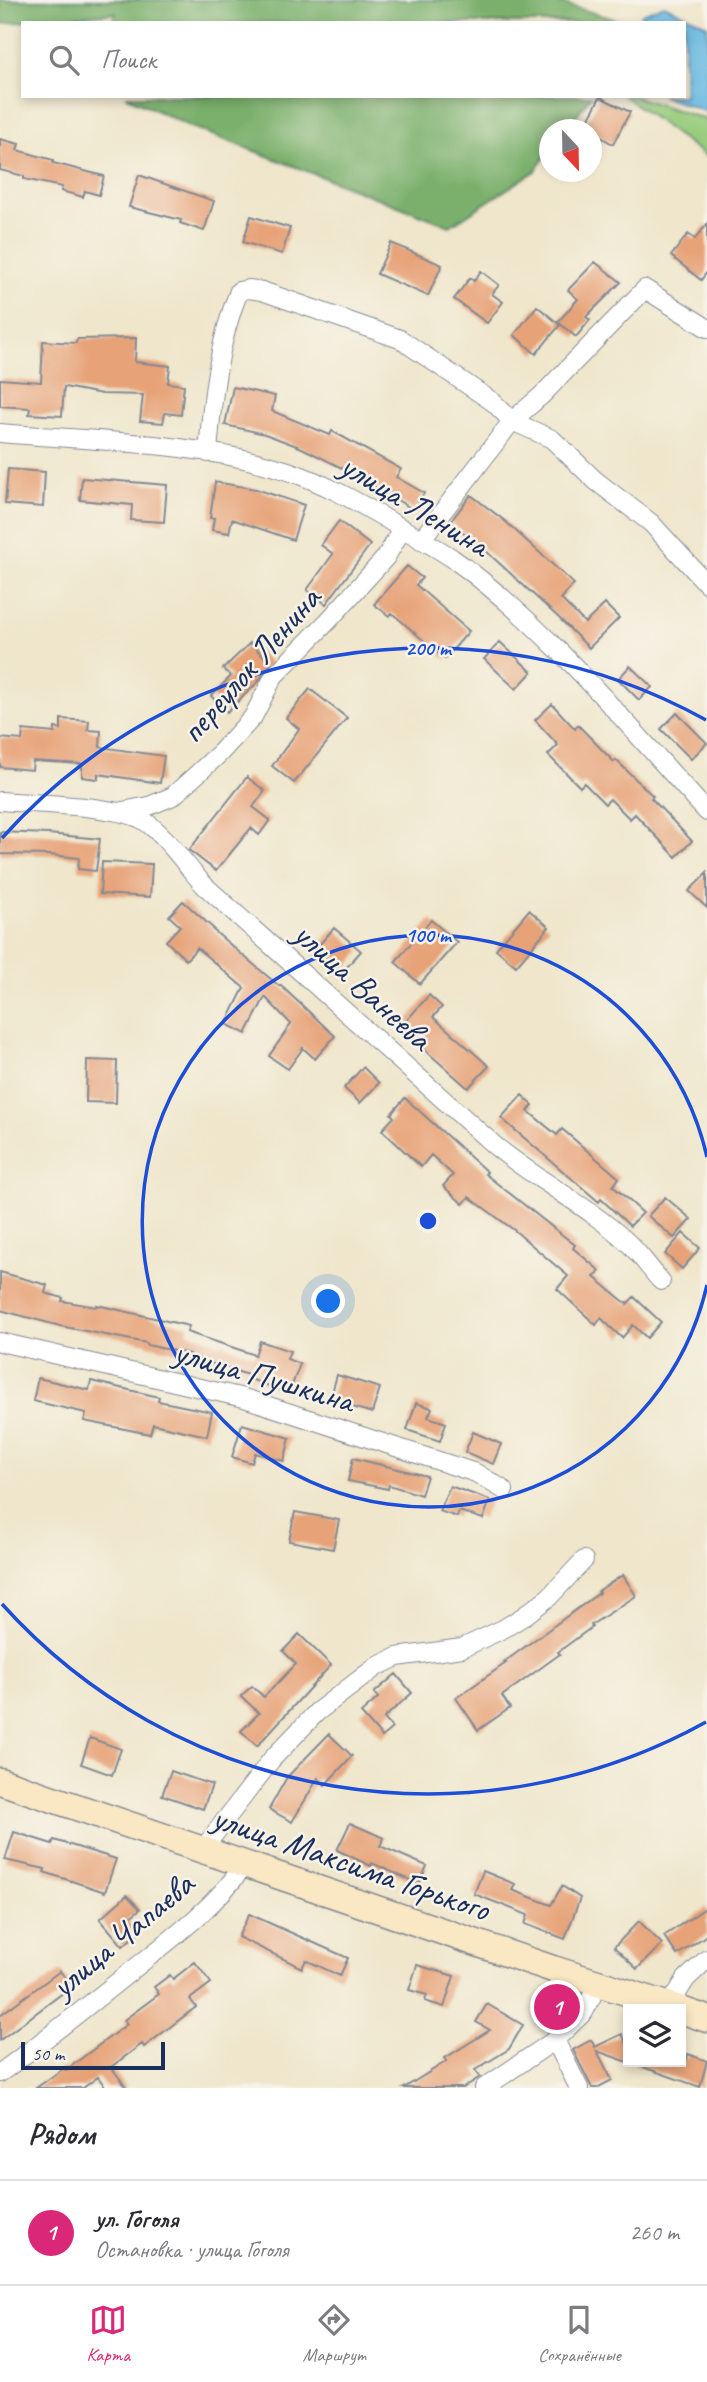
<!DOCTYPE html>
<html lang="ru">
<meta charset="utf-8">
<style>
:root{--surface:#fff;--page:#f2f2f3;--text:#2b2b33;--muted:#7c7c81;--line:#e1e1e2;--accent:#db2777}
body{margin:0;font-family:Caveat,sans-serif;background:var(--page);color:var(--text)}
.controls{position:absolute;right:21px;bottom:21px;display:grid;overflow:hidden;border-radius:0px;box-shadow:0 4px 10px #0003}
.controls button{width:63px;height:63px;display:grid;place-items:center;padding:0;border:0;border-bottom:2px solid var(--line);background:var(--surface);color:var(--text);font:35px sans-serif}
.compass{position:absolute;left:539px;top:119px;width:63px;height:63px;border-radius:50%;background:var(--surface);box-shadow:0 4px 10px #0003;rotate:158deg}
.scale{position:absolute;left:21px;bottom:18px;width:144px;box-sizing:border-box;padding-left:7px;border:4px solid #1b2f5e;border-top:0;font-size:19px;line-height:24px;white-space:nowrap;color:#1b2f5e;-webkit-text-stroke:5px #f7f3e8;paint-order:stroke}
.you{position:absolute;left:329px;top:1302px;width:24px;height:24px;margin:-18px;border:5px solid #fff;border-radius:50%;background:#1a73e8;box-shadow:0 0 0 10px #1a73e833}
.badge{display:grid;place-items:center;width:46px;height:46px;border-radius:50%;background:var(--accent);color:#fff;font-size:23px;font-weight:700}
.pin{position:absolute;translate:-50% -50%;border:4px solid #fff;box-shadow:0 2px 7px #0006}
.list{margin:0;padding:0;list-style:none}
h2{display:flex;justify-content:space-between;align-items:center;height:91px;margin:0;padding:0 28px;font-size:30px}
h2 small{font-size:23px;font-weight:400;color:var(--muted)}
.list li{display:grid;grid-template-columns:46px 1fr auto;gap:21px;align-items:center;box-sizing:border-box;height:105px;padding:0 28px;border-top:2px solid var(--line)}
.list b{display:block;font-size:26px;white-space:nowrap}
.list p{margin:0;font-size:23px;white-space:nowrap;color:var(--muted)}
.list em{font-size:23px;font-style:normal;color:var(--muted)}
.icon{flex:none;width:38px;height:38px;fill:none;stroke:currentColor;stroke-width:2;stroke-linecap:round;stroke-linejoin:round}
.map{position:relative;flex:none;width:707px;height:2088px;overflow:hidden}
.search{position:absolute;background:var(--surface);box-shadow:0 4px 10px #0003;left:21px;right:21px;top:21px;height:77px;display:flex;align-items:center;gap:18px;box-sizing:border-box;padding:0 24px;border-radius:0px;color:var(--muted);font-size:26px}
.sheet{height:196px;background:var(--surface)}
nav{display:flex;justify-content:space-around;align-items:center;box-sizing:border-box;height:98px;border-top:2px solid var(--line);background:var(--surface);font-size:19px;color:var(--muted)}
nav a{display:grid;justify-items:center;gap:4px}
nav .on{color:var(--accent)}
.map>svg:first-child{display:block}
.green{fill:#98cc7c;stroke:#5a7e6d;stroke-width:2}
.forest{fill:#7ab06c;stroke:#4a7065;stroke-width:2}
.water{fill:#65b7e0;stroke:#40739f;stroke-width:2}
.building{fill:#e7a277}
.lines{fill:none;stroke-linecap:round;stroke-linejoin:round}
.street-casing{stroke:#858a94;stroke-width:20}
.secondary-casing{stroke:#858a94;stroke-width:29}
.street{stroke:#fff;stroke-width:18}
.secondary{stroke:#fae7c3;stroke-width:26}
.ring{fill:none;stroke:#1d4ed8;stroke-width:3.5}
.labels{text-anchor:middle;dominant-baseline:central;stroke-width:5;stroke-linejoin:round;paint-order:stroke}
.street-label{font-size:35px;fill:#1b2f5e;stroke:#f7f3e8}
.centre{fill:#1d4ed8;stroke:#f7f3e8;stroke-width:3.5}
.ring-label{font-size:21px;text-anchor:middle;font-weight:bold;fill:#1d4ed8;stroke:#f7f3e8;stroke-width:5;stroke-linejoin:round;paint-order:stroke}
</style>
<div class="map">
<svg width="707" height="2088" viewBox="0 0 707 2088">
<rect width="100%" height="100%" fill="#f7f3e8"/>
<filter id="ink" filterUnits="userSpaceOnUse"><feTurbulence type="fractalNoise" baseFrequency=".0143" numOctaves="2"/><feDisplacementMap in="SourceGraphic" scale="14" xChannelSelector="R" yChannelSelector="G"/><feConvolveMatrix kernelMatrix="1 2 1 2 8 2 1 2 1" color-interpolation-filters="sRGB"/></filter>
<filter id="wash" filterUnits="userSpaceOnUse"><feTurbulence type="fractalNoise" baseFrequency=".00686" numOctaves="4" result="noise"/><feDisplacementMap in="SourceGraphic" scale="28" xChannelSelector="R" yChannelSelector="G"/><feGaussianBlur stdDeviation="1.57" result="paint"/><feColorMatrix in="noise" values="0 0 0 0 0 0 0 0 0 0 0 0 0 0 0 0 0 1.4 0 .05"/><feComposite in="paint" operator="in"/></filter>
<g filter="url(#wash)">
<rect width="100%" height="100%" fill="#efe6cb"/>
<path class="green" d="M624 96H633L707 120V157Z"/>
<path class="forest" d="M0 0H551L621 21 620 23H111L116 13 0 24Z
M126 96H591L566 129 550 130 549 151 535 171 450 226 189 126Z"/>
<path class="water" d="M664 5 707 25V112L662 96H684V23H638L642 14Z"/>
<g id="blocks">
<path class="building" d="M600 97 630 112 613 144 592 132V130L584 128Z
M0 139 19 144 17 150 53 160V163L104 176 99 195 85 191 83 197 61 191 62 187 24 179V176L0 170Z
M139 175 214 201 204 231 180 223 181 220 129 207Z
M251 216 290 228 282 254 243 242Z
M707 224V272L701 280 671 256 688 234 695 239Z
M391 243 442 265 428 296 377 274Z
M595 262 621 282 586 317 590 320 576 337 558 322 578 299 568 290Z
M481 271 499 285 492 294 503 302 487 323 454 299 470 278 474 281Z
M537 306 560 325 536 354 514 335Z
M136 338 135 362 170 366 168 383 184 385 181 415 165 413 163 423 140 421 143 395 102 394 64 387 62 416 29 414 30 408 0 406V379L41 382 43 341 76 343 77 339Z
M233 387 275 396 272 411 330 435 332 431 401 469 396 477 424 493 414 510 365 481 366 480 302 448 265 434 225 425Z
M8 469 45 472 43 507 5 504Z
M82 478 167 485 164 522 131 520 132 505 80 500Z
M215 482 256 489 304 505 293 540 232 519 229 533 212 530 214 518H210Z
M471 495 505 521 574 584 561 599 585 623 605 604 619 618 589 648 558 617 476 542 450 522Z
M339 521 370 545 326 604 307 590 333 554 321 545Z
M407 566 422 578 416 585 469 631 445 659 392 613 389 616 374 604Z
M500 642 532 672 516 689 484 659Z
M250 643 271 663 258 682 227 712 211 696 231 676 223 669Z
M630 666 652 687 639 700 618 679Z
M310 689 347 718 294 783 272 766 299 729 286 718Z
M552 704 575 729 578 725 614 762 616 760 653 796 651 798 692 841 676 857 635 814 630 819 610 799 605 804 584 783 580 787 548 755 558 745 535 720Z
M677 713 707 743 691 759 661 729Z
M61 719 89 721 88 730 101 731 100 747 164 756 160 783 98 774V779L82 777V764L33 761 32 770 0 767V738L22 740 23 730 55 733V728L61 729Z
M247 777 265 791 253 807 270 820 259 835 251 828 216 871 189 850Z
M0 832 48 834 100 839 96 871 78 869 79 858 50 855 0 854Z
M102 862 152 864 150 897 100 894Z
M707 873V908L689 891Z
M183 901 214 929 213 930 279 986 280 985 335 1036 315 1059 303 1048 288 1069 269 1056 291 1024 265 997 246 1034 226 1024 244 988 197 948 186 960 166 941 180 926 169 916Z
M529 910 549 927 516 966 496 949Z
M431 920 457 942 420 984 395 962Z
M334 928 361 951 340 975 313 952Z
M429 995 442 1007 433 1017 489 1066 468 1088 400 1028Z
M87 1060 117 1061 116 1103 86 1102Z
M363 1067 379 1083 360 1103 344 1088Z
M522 1095 533 1105 528 1111 557 1135 562 1129 619 1178 613 1186 643 1213 630 1226 601 1199 599 1202 501 1118Z
M405 1098 487 1172 485 1174 575 1245 573 1248 600 1271 594 1277 627 1304 634 1297 661 1322 647 1338 633 1325 622 1338 601 1318 596 1325 557 1289 568 1276 514 1230 469 1197 463 1204 443 1186 453 1175 431 1155 421 1167 382 1130 394 1117 391 1114Z
M665 1197 691 1219 674 1238 648 1216Z
M683 1233 700 1248 682 1269 665 1254Z
M0 1272 47 1285 45 1293 63 1298 62 1301 96 1307 97 1305 189 1326 187 1332 255 1355 260 1341 290 1351 287 1359 300 1364 289 1393 247 1378 248 1375 188 1356 189 1354 147 1345V1343L60 1326 0 1310Z
M337 1375 380 1388 372 1413 330 1400Z
M38 1378 89 1390 91 1381 159 1397 158 1401 212 1412 207 1436 153 1424 150 1434 84 1421 86 1413 33 1401Z
M416 1403 432 1408 428 1417 446 1423 440 1441 407 1430Z
M242 1424 290 1438 284 1461 255 1453 252 1463 232 1457Z
M473 1432 501 1444 493 1464 465 1452Z
M353 1458 427 1476 421 1495 389 1485 388 1489 348 1481Z
M450 1486 490 1500 483 1519 459 1511 457 1517 439 1511Z
M295 1512 339 1520 333 1549 289 1541Z
M623 1575 636 1596 591 1625 592 1627 558 1652 560 1654 502 1696 510 1708 478 1730 456 1698 506 1663 504 1662 599 1593 598 1591Z
M299 1634 331 1665 257 1746 241 1731 259 1713 241 1696 252 1686 264 1697 296 1664 283 1651Z
M396 1674 412 1693 384 1718 392 1728 382 1737 361 1713 378 1698 374 1693Z
M329 1734 352 1756 325 1785 318 1778 292 1822 269 1809 287 1777Z
M90 1738 121 1749 112 1775 81 1764Z
M171 1771 212 1785 203 1809 162 1795Z
M350 1823 384 1838 380 1846 427 1866 419 1884 372 1863 371 1866 337 1850Z
M14 1832 52 1844 54 1840 116 1859 105 1892 44 1872 45 1869 5 1860Z
M483 1871 515 1884 512 1890 551 1905 562 1886 580 1898 565 1939 525 1924 528 1915 474 1894Z
M127 1895 140 1909 127 1920 138 1933 123 1946 100 1919Z
M707 1907V1935L677 1955 664 1936Z
M249 1914 348 1958 340 1976 306 1960 302 1968 238 1937Z
M639 1921 662 1944 637 1969 614 1947Z
M195 1962 211 1983 190 1999 196 2007 144 2047 142 2044 111 2067 127 2088H106L98 2077 83 2088H36L64 2068 66 2070 127 2024 124 2020 159 1994 154 1987 170 1975 173 1979Z
M417 1965 454 1976 444 2007 425 2001 427 1995 409 1990Z
M60 1971 72 1986 0 2040V2015Z
M487 2004 523 2025 509 2049 475 2070 480 2077 463 2088H404L447 2061 445 2058 490 2030 476 2022Z
M622 2034 628 2046V2062L597 2051 612 2080 597 2088H592L573 2050 591 2040 595 2047Z
M688 2054 707 2061 700 2087 634 2064 635 2062H681V2057L687 2059Z"/>
</g>
</g>
<g filter="url(#ink)">
<use href="#blocks" fill-opacity="0" stroke="#858a94" stroke-width="2"/>
<g class="lines">
<g class="street-casing">
<path id="street" d="M0 433C93 441 200 442 288 471 324 483 356 501 388 520 409 533 431 544 452 558 545 624 629 727 707 812
M208 453C212 399 218 343 239 291L249 289 262 291 400 339 493 402 512 421 552 439 596 481 651 523 707 584
M421 540 512 421 542 395 645 289 707 328
M0 801C32 804 123 805 146 822 168 838 185 865 205 886L494 1145C535 1179 585 1204 625 1240 639 1252 649 1268 661 1281
M122 811 149 806 173 796 220 753 253 717 274 676 329 620 386 557 402 529
M0 1342 244 1398 476 1473 504 1490
M203 1849 272 1759 317 1712 376 1667 397 1657 462 1648 503 1629 524 1616 549 1597 584 1560
M669 2006 686 1979 707 1959
M555 2040 579 2088
M0 2073C48 2038 94 2001 140 1964 178 1934 218 1903 245 1864
M484 2088 555 2040 584 2012 598 1984"/>
</g>
<g class="secondary-casing">
<path id="secondary" d="M0 1781 553 1969 680 2009
M681 2010 707 2019"/>
</g>
<use href="#street" class="street"/>
<use href="#secondary" class="secondary"/>
</g>
</g>
<g class="ring">
<path d="M707 1285A286 286 0 1 1 707 1157"/>
<path d="M706 1722A573 573 0 0 1 2 1604M2 838A573 573 0 0 1 706 720"/>
</g>
<g class="labels">
<g class="street-label">
<text transform="translate(415 505) rotate(31)">улица Ленина</text>
<text transform="translate(250 665) rotate(-49)">переулок Ленина</text>
<text transform="translate(363 986) rotate(42)">улица Ванеева</text>
<text transform="translate(264 1376) rotate(16)">улица Пушкина</text>
<text transform="translate(351 1863) rotate(19)">улица Максима Горького</text>
<text transform="translate(122 1935) rotate(-40)">улица Чапаева</text>
</g>
</g>
<circle cx="428" cy="1221" r="10" class="centre"/>
<g class="ring-label">
<text x="428" y="655">200 m</text>
<text x="428" y="942">100 m</text>
</g>
</svg>
<div class="controls">
<button><svg class="icon" aria-label="layers" viewBox="0 0 24 24"><path d="M12 4l9 5-9 5-9-5zM3 14l9 5 9-5"/></svg></button>
</div>
<svg class="compass" viewBox="-18 -18 36 36"><path d="M0-13l5 13h-10z" fill="#e53935"/><path d="M0 13l5-13h-10z" fill="#7c7c81"/></svg>
<div class="scale">50 m</div>
<div class="you"></div>
<div class="pin badge" style="left:557px;top:2007px">1</div>
<div class="search"><svg class="icon" aria-label="search" viewBox="0 0 24 24"><circle cx="10" cy="10" r="6"/><path d="M15 15l6 6"/></svg>Поиск</div>
</div>
<section class="sheet">
<h2>Рядом<small></small></h2>
<ul class="list">
<li><span class="badge">1</span><div><b>ул. Гоголя</b><p>Остановка · улица Гоголя</p></div><em>260 m</em></li>
</ul>
</section>
<nav>
<a class="on"><svg class="icon" aria-label="map" viewBox="0 0 24 24"><path d="M3 6l6-2 6 2 6-2v14l-6 2-6-2-6 2zM9 4v14M15 6v14"/></svg>Карта</a>
<a><svg class="icon" aria-label="directions" viewBox="0 0 24 24"><path d="M12 3l9 9-9 9-9-9zM9 14v-3h6M13 9l2 2-2 2"/></svg>Маршрут</a>
<a><svg class="icon" aria-label="saved" viewBox="0 0 24 24"><path d="M7 4h10v16l-5-4-5 4z"/></svg>Сохранённые</a>
</nav>
